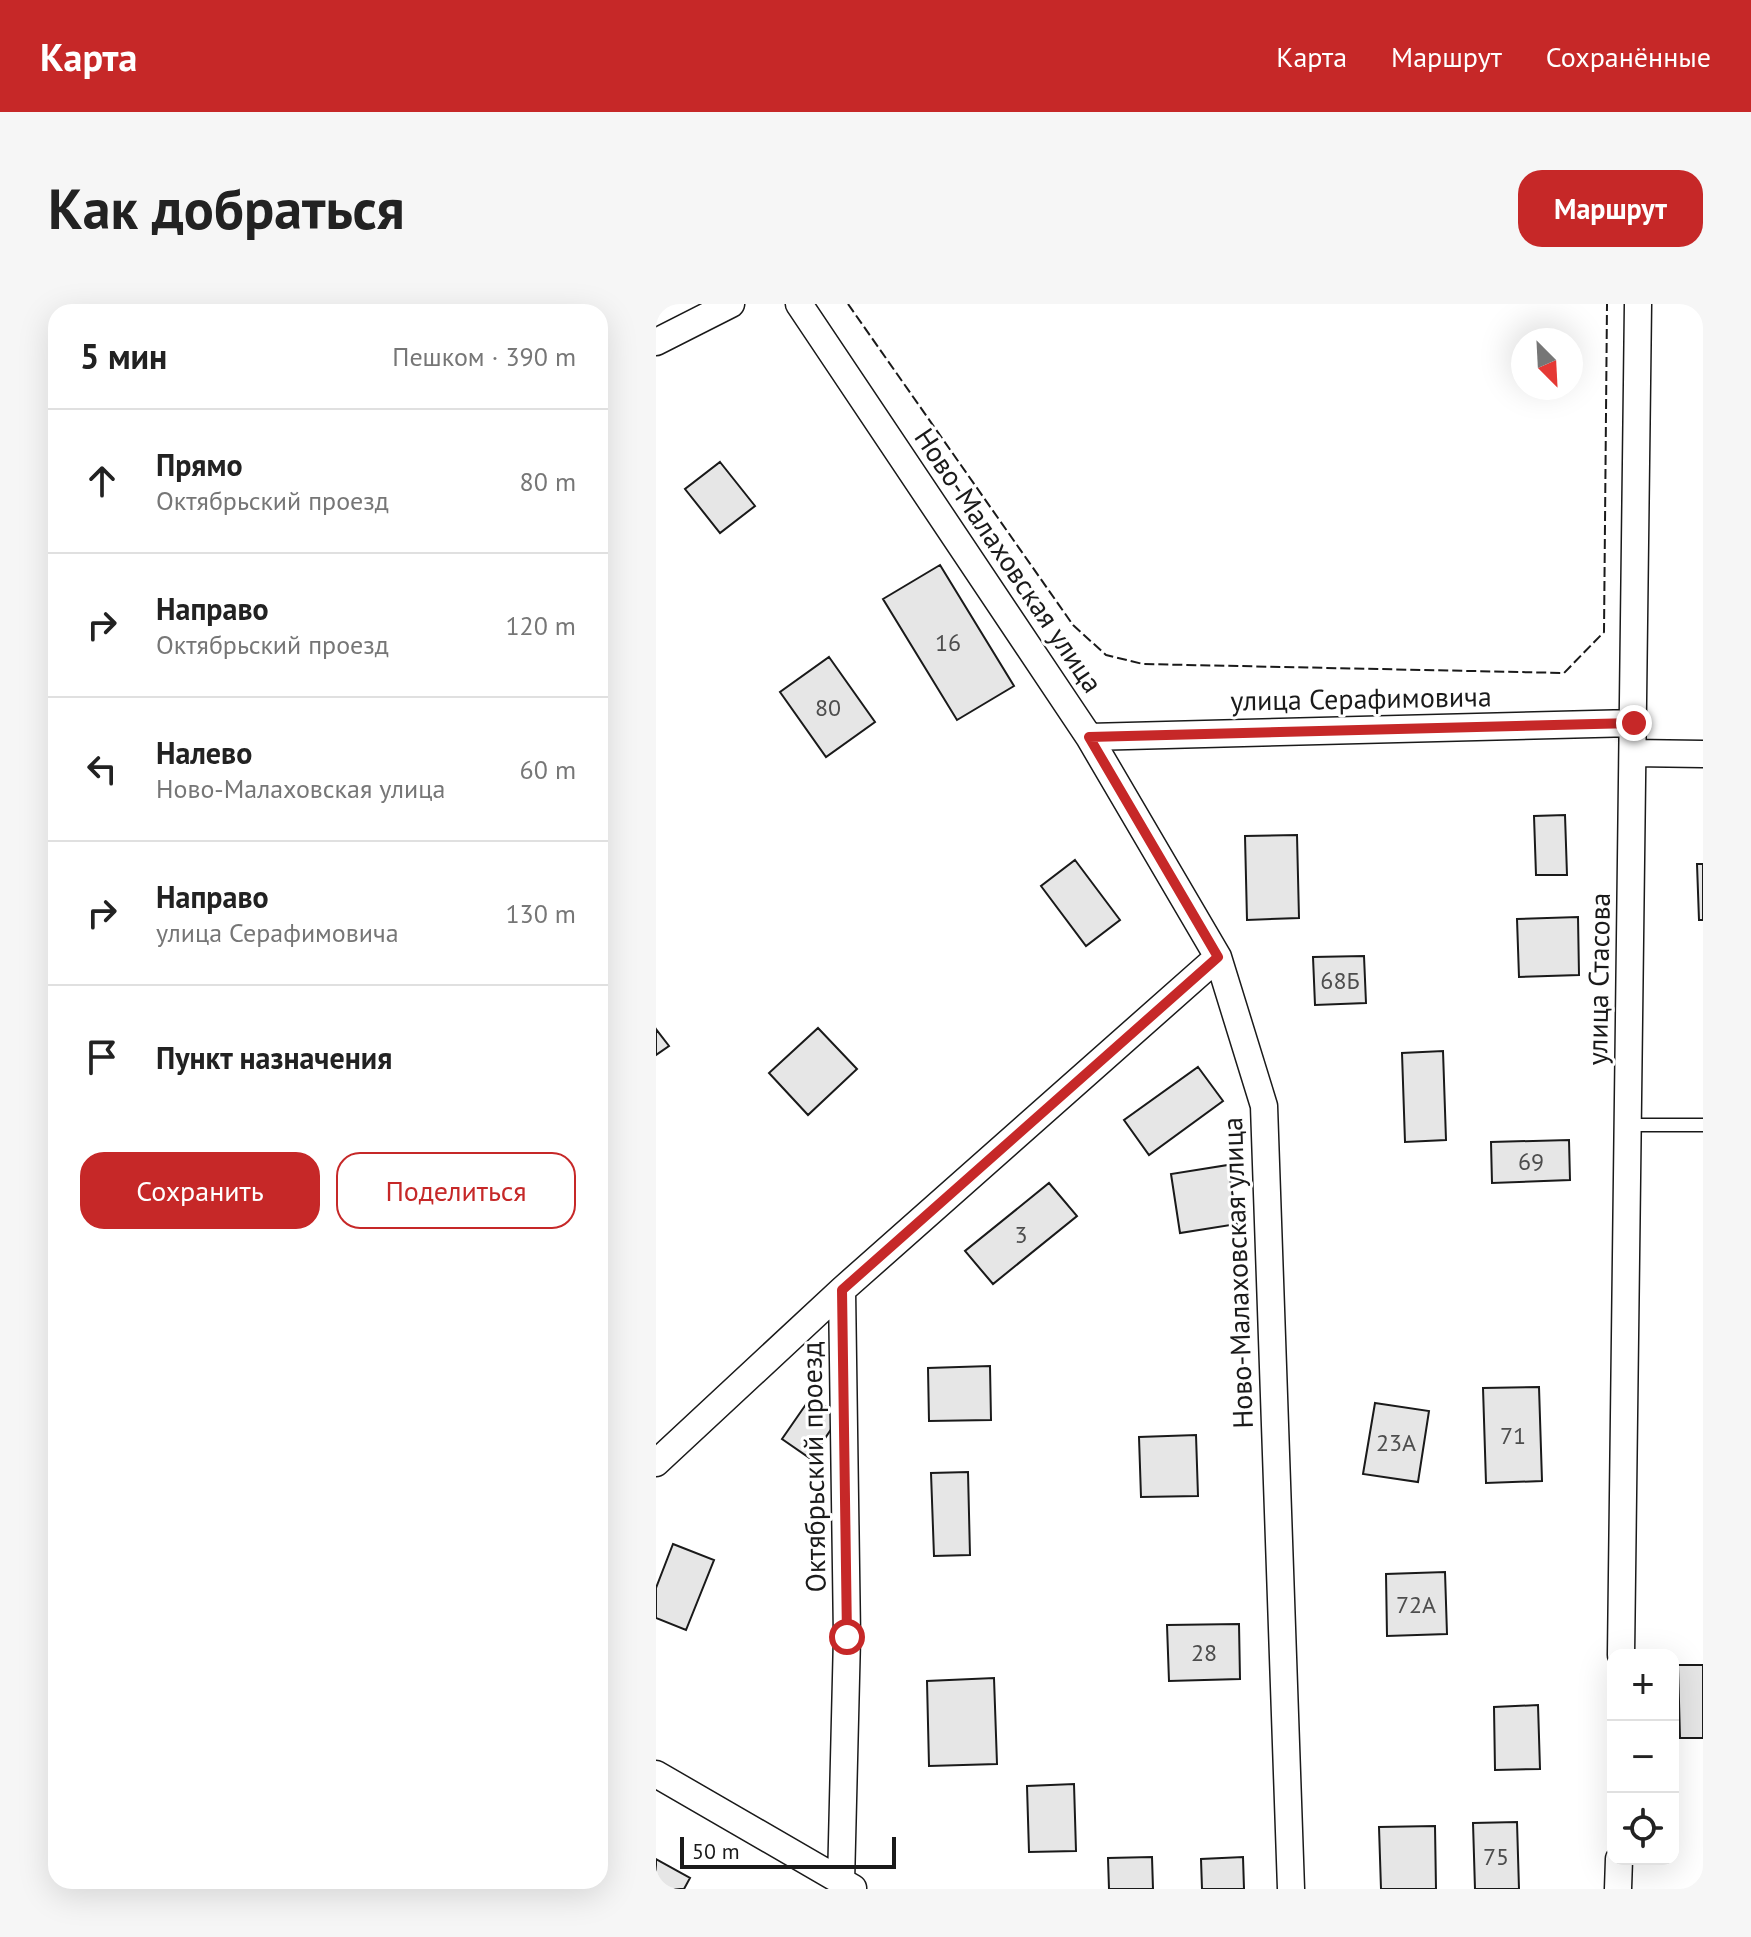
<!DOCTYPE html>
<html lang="ru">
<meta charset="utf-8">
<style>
:root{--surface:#fff;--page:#f6f6f6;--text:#222;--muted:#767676;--line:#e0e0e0;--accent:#c62828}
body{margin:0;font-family:"PT Sans",sans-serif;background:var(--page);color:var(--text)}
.controls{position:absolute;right:24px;bottom:24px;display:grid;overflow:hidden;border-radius:16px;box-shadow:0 8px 32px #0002}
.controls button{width:72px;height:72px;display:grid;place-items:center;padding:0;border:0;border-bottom:2px solid var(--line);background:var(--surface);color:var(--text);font:40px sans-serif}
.compass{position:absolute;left:855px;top:24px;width:72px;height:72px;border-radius:50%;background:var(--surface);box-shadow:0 8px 32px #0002;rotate:156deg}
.scale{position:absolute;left:24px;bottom:20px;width:216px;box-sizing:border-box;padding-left:8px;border:4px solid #1a1a1a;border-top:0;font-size:22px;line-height:28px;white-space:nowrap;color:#1a1a1a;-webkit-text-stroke:6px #fff;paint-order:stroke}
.stop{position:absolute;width:24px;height:24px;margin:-18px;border:6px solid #c62828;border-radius:50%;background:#fff}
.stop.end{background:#c62828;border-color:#fff;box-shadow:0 2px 8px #0008}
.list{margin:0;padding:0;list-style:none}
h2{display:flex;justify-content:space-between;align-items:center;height:104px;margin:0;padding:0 32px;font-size:34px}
h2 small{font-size:26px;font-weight:400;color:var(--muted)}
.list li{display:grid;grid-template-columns:52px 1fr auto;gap:24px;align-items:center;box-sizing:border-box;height:144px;padding:0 32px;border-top:2px solid var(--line)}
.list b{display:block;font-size:30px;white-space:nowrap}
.list p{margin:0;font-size:26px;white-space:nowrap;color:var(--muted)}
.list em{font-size:26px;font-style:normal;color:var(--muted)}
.actions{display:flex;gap:16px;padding:24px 32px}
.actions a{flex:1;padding:18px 0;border:2px solid var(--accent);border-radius:24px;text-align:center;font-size:28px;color:var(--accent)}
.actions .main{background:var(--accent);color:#fff}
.icon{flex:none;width:44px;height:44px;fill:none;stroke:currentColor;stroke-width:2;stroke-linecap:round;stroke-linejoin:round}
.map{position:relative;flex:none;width:1047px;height:1585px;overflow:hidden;border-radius:24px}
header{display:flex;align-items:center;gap:48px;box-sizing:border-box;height:112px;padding:0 40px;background:var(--accent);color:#fff}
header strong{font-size:38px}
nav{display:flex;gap:44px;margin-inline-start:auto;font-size:28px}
.intro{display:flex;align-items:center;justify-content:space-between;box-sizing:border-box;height:192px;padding:0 48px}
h1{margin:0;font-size:56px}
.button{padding:20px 36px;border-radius:24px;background:var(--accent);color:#fff;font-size:28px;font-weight:700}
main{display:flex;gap:48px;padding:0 48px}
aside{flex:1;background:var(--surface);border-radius:24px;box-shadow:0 8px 32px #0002}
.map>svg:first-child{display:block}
.building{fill:#e6e6e6;stroke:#1a1a1a;stroke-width:2}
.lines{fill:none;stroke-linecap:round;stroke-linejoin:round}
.lane-casing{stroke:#1a1a1a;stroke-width:15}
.street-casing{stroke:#1a1a1a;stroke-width:29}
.lane{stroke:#fff;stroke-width:12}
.street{stroke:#fff;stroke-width:26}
.fence{stroke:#1a1a1a;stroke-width:2;stroke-dasharray:10 4;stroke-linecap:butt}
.route{stroke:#c62828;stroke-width:10}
.labels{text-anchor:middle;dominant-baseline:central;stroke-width:6;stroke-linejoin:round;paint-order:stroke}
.number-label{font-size:24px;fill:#4d4d4d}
.street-label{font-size:28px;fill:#1a1a1a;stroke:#fff}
</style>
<header>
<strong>Карта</strong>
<nav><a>Карта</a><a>Маршрут</a><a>Сохранённые</a></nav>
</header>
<div class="intro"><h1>Как добраться</h1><a class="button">Маршрут</a></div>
<main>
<aside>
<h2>5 мин<small>Пешком · 390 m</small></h2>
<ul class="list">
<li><svg class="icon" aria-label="ahead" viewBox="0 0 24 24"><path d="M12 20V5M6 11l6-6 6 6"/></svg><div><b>Прямо</b><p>Октябрьский проезд</p></div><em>80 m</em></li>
<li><svg class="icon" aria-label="right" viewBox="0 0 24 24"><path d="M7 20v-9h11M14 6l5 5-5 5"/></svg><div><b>Направо</b><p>Октябрьский проезд</p></div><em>120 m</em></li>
<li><svg class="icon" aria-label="left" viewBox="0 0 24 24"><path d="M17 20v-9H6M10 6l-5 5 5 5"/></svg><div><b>Налево</b><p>Ново-Малаховская улица</p></div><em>60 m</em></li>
<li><svg class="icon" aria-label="right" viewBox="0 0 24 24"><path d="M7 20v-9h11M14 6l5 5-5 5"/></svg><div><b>Направо</b><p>улица Серафимовича</p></div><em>130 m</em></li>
<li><svg class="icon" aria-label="arrive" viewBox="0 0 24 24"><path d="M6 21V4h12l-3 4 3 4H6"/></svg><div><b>Пункт назначения</b></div></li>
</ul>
<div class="actions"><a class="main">Сохранить</a><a>Поделиться</a></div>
</aside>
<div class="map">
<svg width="1047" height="1585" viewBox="0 0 1047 1585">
<rect width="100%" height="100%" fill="#fff"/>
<path class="building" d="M64 158 99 202 64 229 29 185Z
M284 261 358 382 301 416 227 295Z
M173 353 219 418 170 453 124 388Z
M909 511 911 571H880L878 512Z
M641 531 643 614 591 616 589 532Z
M419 556 464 616 430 642 385 582Z
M1041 560H1047V616H1043Z
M922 613 923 671 863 673 861 615Z
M708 652 710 699 659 701 657 653Z
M162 724 201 765 152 811 113 769Z
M0 725 13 742 0 751Z
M787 747 790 836 749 838 746 749Z
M542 763 567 797 493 851 468 816Z
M913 836 914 876 836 879 835 838Z
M572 861 581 920 524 929 515 870Z
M393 879 421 912 337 980 309 947Z
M334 1062 335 1116 273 1117 272 1064Z
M883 1083 886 1177 830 1179 827 1084Z
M155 1093 184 1112 155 1155 126 1135Z
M719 1099 773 1107 762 1178 707 1170Z
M540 1131 542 1192 485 1193 483 1133Z
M312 1168 314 1251 278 1252 275 1169Z
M17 1240 58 1256 30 1326 0 1314V1284Z
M789 1268 791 1330 731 1332 730 1270Z
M583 1320 584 1375 513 1377 511 1321Z
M1022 1361H1047V1434H1024Z
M338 1374 341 1460 273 1462 271 1377Z
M882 1401 884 1465 839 1466 838 1403Z
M418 1480 420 1547 373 1548 371 1482Z
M861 1518 863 1585H819L817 1519Z
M779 1522 780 1585H725L723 1523Z
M496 1553 497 1585H453L452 1554Z
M587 1553 588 1585H546L545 1555Z
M0 1555 34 1574 28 1585H0Z"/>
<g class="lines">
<g class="lane-casing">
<path id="lane" d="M972 821H1047"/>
</g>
<g class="street-casing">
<path id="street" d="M143 0 433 433 562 653 608 802 635 1585
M0 38 75 0
M433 433 978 419
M977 449 1047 450
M0 1159 186 986 562 653
M965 1351 982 0
M0 1470 197 1584
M185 1579 191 1333 186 986
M962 1585 963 1555"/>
</g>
<use href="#lane" class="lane"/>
<use href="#street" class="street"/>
<path class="fence" d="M192 0 417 321 450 351 487 360 908 369 948 328 951 0"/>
</g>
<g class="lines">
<path class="route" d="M191 1333 186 986 562 653 433 433 978 419"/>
</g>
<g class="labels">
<g class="number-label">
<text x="292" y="338">16</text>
<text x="172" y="403">80</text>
<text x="684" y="676">68Б</text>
<text x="875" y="857">69</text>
<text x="365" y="930">3</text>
<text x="857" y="1131">71</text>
<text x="740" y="1138">23А</text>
<text x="760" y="1300">72А</text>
<text x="548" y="1348">28</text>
<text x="840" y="1552">75</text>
</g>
<g class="street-label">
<text transform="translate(353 256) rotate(56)">Ново-Малаховская улица</text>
<text transform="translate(705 394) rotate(-1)">улица Серафимовича</text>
<text transform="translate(942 675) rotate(-89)">улица Стасова</text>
<text transform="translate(581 969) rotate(-92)">Ново-Малаховская улица</text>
<text transform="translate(157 1163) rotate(-91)">Октябрьский проезд</text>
</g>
</g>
</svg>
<div class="controls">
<button>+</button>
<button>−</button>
<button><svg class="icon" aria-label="locate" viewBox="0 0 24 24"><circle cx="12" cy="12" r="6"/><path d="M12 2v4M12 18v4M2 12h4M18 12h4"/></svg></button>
</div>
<svg class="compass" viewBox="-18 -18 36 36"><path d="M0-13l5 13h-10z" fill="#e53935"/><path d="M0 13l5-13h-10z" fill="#767676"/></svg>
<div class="scale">50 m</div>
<div class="stop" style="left:191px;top:1333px"></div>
<div class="stop end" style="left:978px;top:419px"></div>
</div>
</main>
